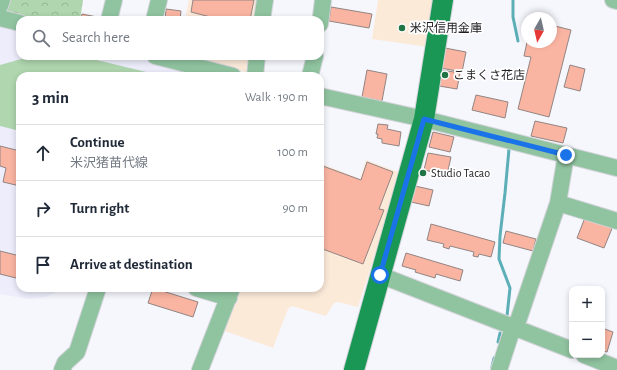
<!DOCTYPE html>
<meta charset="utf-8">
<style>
:root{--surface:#fff;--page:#f2f2f3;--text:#1f2937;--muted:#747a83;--line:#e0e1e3}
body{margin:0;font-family:"Alegreya Sans","Noto Sans JP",sans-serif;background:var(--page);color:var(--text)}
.controls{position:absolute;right:12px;bottom:12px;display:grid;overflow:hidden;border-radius:8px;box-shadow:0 2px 6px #0003}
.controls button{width:36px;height:36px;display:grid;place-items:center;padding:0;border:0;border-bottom:1px solid var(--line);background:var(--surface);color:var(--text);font:20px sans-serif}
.compass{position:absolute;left:521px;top:12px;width:36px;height:36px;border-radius:50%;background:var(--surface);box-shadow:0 2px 6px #0003;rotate:188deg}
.stop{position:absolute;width:12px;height:12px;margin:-9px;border:3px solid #1a73e8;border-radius:50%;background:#fff}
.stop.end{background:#1a73e8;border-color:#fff;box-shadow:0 1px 4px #0008}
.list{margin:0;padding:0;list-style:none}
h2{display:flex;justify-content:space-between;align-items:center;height:52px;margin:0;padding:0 16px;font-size:17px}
h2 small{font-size:13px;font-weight:400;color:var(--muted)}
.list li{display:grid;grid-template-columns:26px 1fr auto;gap:12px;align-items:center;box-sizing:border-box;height:56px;padding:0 16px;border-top:1px solid var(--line)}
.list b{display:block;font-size:15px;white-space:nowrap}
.list p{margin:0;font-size:13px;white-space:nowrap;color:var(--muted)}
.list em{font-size:13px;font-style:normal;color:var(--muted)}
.icon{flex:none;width:22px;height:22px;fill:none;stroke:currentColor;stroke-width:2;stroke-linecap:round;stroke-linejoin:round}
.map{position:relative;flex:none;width:617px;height:370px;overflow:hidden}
.search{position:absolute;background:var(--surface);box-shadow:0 2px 6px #0003;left:16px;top:16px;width:308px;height:44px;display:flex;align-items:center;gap:10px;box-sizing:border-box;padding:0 14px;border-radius:12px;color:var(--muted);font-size:15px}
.panel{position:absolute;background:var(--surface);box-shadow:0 2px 6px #0003;left:16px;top:72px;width:308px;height:220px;border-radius:12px}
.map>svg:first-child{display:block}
.commercial{fill:#fcead9}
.built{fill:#ededfc}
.park{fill:url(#park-crowns)}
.garden{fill:#afd6af}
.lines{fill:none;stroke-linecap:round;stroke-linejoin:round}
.stream{stroke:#5cafb6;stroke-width:3}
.building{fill:#fab4a2;stroke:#928582}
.minor-casing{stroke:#d3d3da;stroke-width:18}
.major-casing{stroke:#d3d3da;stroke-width:22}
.minor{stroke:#90c4a0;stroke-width:16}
.major{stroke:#1a9755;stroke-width:20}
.route{stroke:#1a73e8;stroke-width:5}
.poi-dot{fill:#207344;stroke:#fff;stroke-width:1.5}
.labels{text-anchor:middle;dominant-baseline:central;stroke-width:3.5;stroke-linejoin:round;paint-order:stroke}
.poi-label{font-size:12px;fill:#1e1e22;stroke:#fff;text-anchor:start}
</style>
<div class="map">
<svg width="617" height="370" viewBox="0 0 617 370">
<defs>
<pattern id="park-crowns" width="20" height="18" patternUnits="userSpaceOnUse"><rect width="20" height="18" fill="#afd6af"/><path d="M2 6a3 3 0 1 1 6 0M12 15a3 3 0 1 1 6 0" fill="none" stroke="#96b796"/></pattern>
</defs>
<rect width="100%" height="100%" fill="#f6f6fd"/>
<path class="commercial" d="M189 0H258L255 20H185Z
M378 0H435L428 47 372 39Z
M182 56H249L246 72Z
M366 160 401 173 358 307 338 302 334 303 326 316 292 306 288 309 273 348 222 330 238 288H320V163L360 179Z"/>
<path class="built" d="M0 24 20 29V56H129L209 76H20V288H58L56 292 46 297 29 299 0 294Z"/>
<path class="park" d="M7 0H83L80 20H35L3 12Z"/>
<path class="garden" d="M32 56H80L163 76H20V131L0 126V65Z"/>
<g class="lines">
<path class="stream" d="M513 0V17L518 41
M507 316 510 288 499 259 500 236 505 193 509 149
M498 342 500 333
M492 367 494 358"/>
</g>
<path class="building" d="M193 0H254L250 20H222L191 12Z
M331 7 372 14 369 28 329 21Z
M166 9 181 11 180 20H165Z
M82 14 97 17 96 20H81Z
M551 25 571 30 549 117 518 109 531 57 524 56 527 42H551Z
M445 48 466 52 462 72 441 68Z
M570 65 585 69 580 91 564 87Z
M367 70 387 74 382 101 362 97Z
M442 70 460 73 457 89 439 86Z
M476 95 508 102 505 118 472 110Z
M535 121 567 128 563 143 531 136Z
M378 124 388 125 387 129 401 132 399 146 382 143V139L377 138 378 134H376Z
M433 132 454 137 450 152 429 147Z
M0 146 20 151V186L3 182 6 168 0 166Z
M428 153 451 157 447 175 424 170Z
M367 162 393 172 379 209 384 210 363 264 320 248V165L361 180Z
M415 186 433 190 429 206 411 202Z
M586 215 613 226 604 248 577 238Z
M431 224 495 242 491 257 479 254 478 257 473 256 474 252 450 246 449 249 443 247 444 244 427 240Z
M506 231 536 239 533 251 503 243Z
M0 251 20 256V279L0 274Z
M406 253 463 270 460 281 436 274 435 278 415 272 416 270 402 266Z
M153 288 198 302 193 317 148 303Z
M602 328 613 332 607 352 602 351Z"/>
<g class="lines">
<g class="minor-casing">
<path id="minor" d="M613 0 617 1
M0 6 2 0
M0 18 20 23
M109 20 114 0
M154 20 159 0
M262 20 265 0
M320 24 323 0
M155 56 233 76
M255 76 257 56
M310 76 315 56
M320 96 424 119 617 168
M558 203 617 221
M380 275 572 350
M196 288 229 298
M584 355 617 368
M62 370 65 363 77 352 98 288
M200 370 232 288
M499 370 513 327 517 324 558 203 566 155"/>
</g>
<g class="major-casing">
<path id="major" d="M354 370 424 119 443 0"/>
</g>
<use href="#minor" class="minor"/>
<use href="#major" class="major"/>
</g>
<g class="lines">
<path class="route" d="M380 275 424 119 566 155"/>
</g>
<g class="poi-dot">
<circle cx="402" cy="28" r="4"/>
<circle cx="445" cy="75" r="4"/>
<circle cx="423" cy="173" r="4"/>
</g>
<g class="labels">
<g class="poi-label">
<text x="410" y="28">米沢信用金庫</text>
<text x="453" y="75">こまくさ花店</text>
<text x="431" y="173">Studio Tacao</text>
</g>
</g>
</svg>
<div class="controls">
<button>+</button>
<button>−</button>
</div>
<svg class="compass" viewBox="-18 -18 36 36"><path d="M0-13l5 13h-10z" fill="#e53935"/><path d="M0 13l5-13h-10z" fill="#747a83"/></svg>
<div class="stop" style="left:380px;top:275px"></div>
<div class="stop end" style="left:566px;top:155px"></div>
<div class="search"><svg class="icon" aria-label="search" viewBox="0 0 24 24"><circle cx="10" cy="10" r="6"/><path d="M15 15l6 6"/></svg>Search here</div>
<section class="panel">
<h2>3 min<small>Walk · 190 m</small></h2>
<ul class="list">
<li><svg class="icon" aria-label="ahead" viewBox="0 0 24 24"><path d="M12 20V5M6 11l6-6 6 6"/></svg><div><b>Continue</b><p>米沢猪苗代線</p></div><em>100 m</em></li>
<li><svg class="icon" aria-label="right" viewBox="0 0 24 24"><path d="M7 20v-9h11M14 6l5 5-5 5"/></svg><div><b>Turn right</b></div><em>90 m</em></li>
<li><svg class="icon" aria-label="arrive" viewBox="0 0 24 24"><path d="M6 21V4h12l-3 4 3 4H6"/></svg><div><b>Arrive at destination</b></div></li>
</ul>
</section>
</div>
